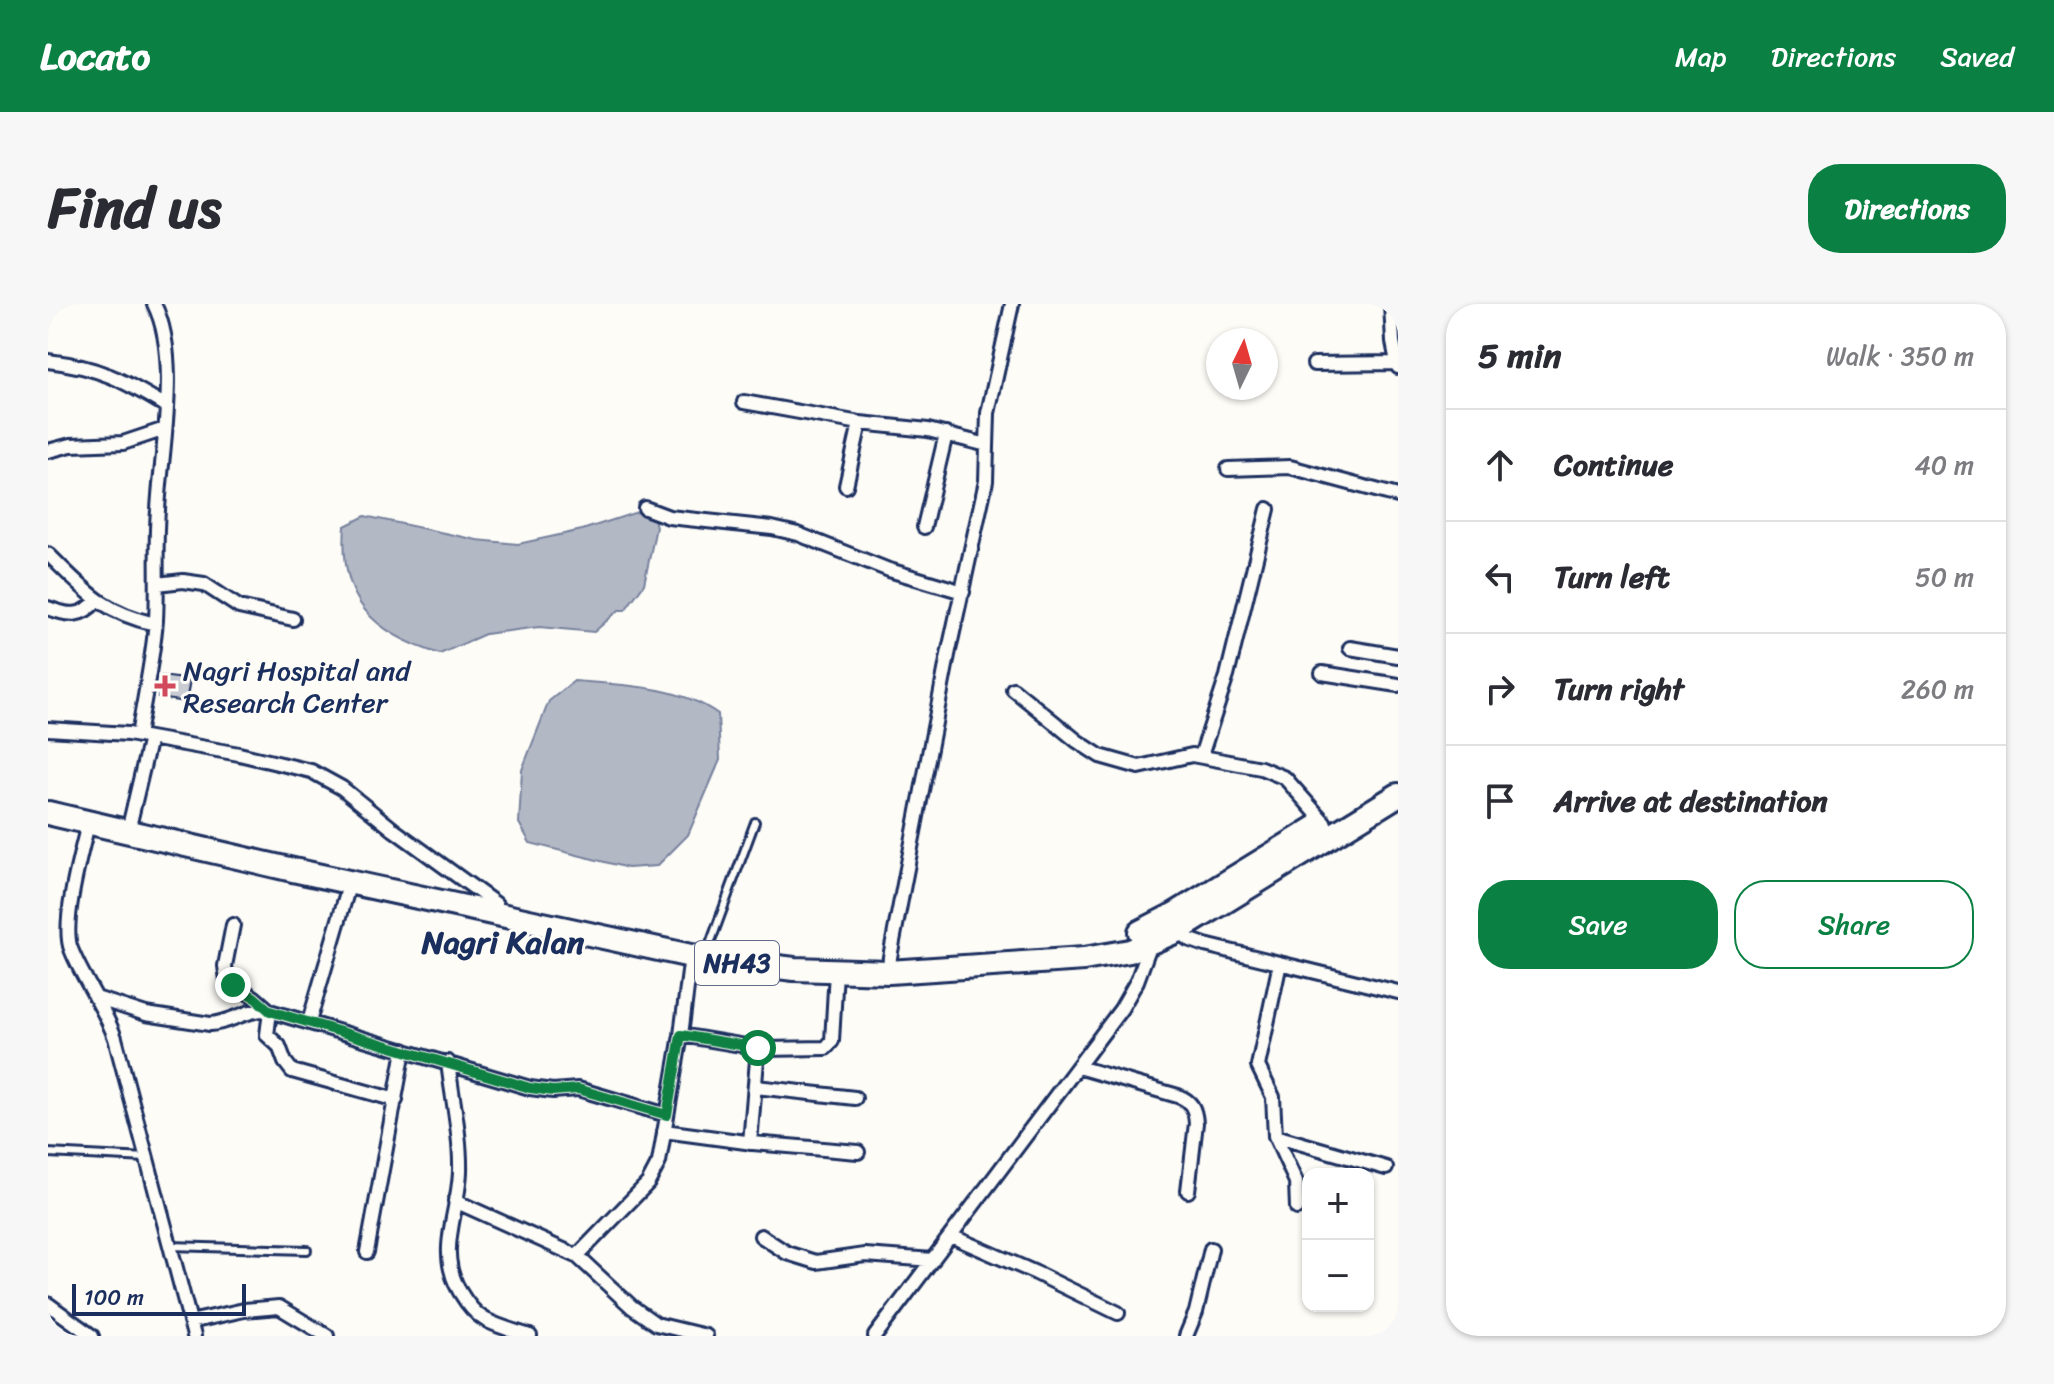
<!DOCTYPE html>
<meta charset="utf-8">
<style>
:root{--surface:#fff;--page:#f7f7f7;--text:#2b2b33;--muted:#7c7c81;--line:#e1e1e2;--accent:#0b8043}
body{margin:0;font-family:Sriracha,sans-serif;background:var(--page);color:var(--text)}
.controls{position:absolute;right:24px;bottom:24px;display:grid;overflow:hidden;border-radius:16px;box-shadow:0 2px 6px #0004}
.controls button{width:72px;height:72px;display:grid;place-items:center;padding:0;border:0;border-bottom:2px solid var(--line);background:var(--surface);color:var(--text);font:40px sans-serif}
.compass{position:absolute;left:1158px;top:24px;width:72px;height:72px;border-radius:50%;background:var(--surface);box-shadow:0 2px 6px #0004;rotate:5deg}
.scale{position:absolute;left:24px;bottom:20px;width:174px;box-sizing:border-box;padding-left:8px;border:4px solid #1b2f5e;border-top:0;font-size:22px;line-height:28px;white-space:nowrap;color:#1b2f5e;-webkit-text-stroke:6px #fdfcf7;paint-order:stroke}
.stop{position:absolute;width:24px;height:24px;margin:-18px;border:6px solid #0b8043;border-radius:50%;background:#fff}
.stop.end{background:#0b8043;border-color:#fff;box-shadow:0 2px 8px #0008}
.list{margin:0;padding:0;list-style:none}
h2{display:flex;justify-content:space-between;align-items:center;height:104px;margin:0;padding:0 32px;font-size:34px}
h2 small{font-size:26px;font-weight:400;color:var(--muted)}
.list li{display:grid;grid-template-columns:52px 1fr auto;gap:24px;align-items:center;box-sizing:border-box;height:112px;padding:0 32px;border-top:2px solid var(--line)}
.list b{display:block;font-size:30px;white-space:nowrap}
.list em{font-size:26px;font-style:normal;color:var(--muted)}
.actions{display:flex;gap:16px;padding:24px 32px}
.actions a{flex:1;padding:18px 0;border:2px solid var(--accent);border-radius:32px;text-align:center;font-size:28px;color:var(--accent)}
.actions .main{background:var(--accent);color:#fff}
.icon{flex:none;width:44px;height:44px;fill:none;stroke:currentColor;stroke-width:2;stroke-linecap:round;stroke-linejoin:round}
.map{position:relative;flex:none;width:1350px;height:1032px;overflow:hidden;border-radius:32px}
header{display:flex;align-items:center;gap:48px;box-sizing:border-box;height:112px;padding:0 40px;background:var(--accent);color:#fff}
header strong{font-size:38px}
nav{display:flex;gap:44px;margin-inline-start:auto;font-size:28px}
.intro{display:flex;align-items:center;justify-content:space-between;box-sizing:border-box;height:192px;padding:0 48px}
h1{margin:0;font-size:56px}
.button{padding:20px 36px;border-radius:32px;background:var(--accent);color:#fff;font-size:28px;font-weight:700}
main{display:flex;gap:48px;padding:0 48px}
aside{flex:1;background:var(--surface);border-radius:32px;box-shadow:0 2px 6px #0004}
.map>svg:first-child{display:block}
.water{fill:#b3b8c5;stroke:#76819c;stroke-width:2}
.building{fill:#c9ccd3;stroke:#1b2f5e;stroke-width:2}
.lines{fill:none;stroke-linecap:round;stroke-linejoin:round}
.service-casing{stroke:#1b2f5e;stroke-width:12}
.minor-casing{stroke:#1b2f5e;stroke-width:18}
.trunk-casing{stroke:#1b2f5e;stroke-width:28}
.service{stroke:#fdfcf7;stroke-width:6}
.minor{stroke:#fdfcf7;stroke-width:12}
.trunk{stroke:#fdfcf7;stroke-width:22}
.route{stroke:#0b8043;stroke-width:10}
.poi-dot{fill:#d1495b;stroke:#fdfcf7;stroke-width:3}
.labels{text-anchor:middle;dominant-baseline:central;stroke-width:6;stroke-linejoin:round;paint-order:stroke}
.shield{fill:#fdfcf7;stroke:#5f6c8c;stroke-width:2}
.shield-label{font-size:26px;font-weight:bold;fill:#1b2f5e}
.poi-label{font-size:28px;fill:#1b2f5e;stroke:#fdfcf7;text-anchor:start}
.quarter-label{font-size:32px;font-weight:bold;fill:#1b2f5e;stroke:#fdfcf7}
</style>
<header>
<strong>Locato</strong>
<nav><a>Map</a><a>Directions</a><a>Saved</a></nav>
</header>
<div class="intro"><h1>Find us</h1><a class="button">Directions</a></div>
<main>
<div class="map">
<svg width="1350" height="1032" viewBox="0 0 1350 1032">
<rect width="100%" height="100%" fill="#fdfcf7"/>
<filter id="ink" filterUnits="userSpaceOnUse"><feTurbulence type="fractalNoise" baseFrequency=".0125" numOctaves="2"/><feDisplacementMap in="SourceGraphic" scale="16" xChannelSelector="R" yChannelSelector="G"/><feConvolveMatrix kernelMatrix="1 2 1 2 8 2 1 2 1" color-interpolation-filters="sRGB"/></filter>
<g filter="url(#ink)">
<path class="water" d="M589 208 606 214 608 223 596 280 577 306H571L546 328 491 323 437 330 392 350C324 329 291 296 297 222L317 212 429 236 470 240 534 226Z
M526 377C574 381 630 381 670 410L672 456 640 531 609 562 580 564 482 539 471 519 474 466 501 397Z"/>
<path class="building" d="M114 372 142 376 138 398 110 394Z"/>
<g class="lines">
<g class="service-casing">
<path id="service" d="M662 640 707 518
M0 849 99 854
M122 942 259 946"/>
</g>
<g class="minor-casing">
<path id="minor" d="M1343 0 1345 38 1350 63
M0 57C51 63 75 76 118 102
M1266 60 1349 59
M696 98 812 119 880 126 939 141
M0 147 23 141 75 139 117 125
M1180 165 1242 163 1350 192
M798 182 812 119
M597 204 621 213 724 224 750 230 841 266 915 288
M876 223 898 130
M0 250C38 287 54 308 107 320
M109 280 135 277 156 280 191 303 245 315
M0 304C21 312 34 314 49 296
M1302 344 1350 352
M1274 369 1350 381
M965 385 1029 437 1052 452 1091 463 1144 451 1213 464 1237 474 1276 518
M0 425 80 430 191 450 263 467 294 484 346 526 448 600
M90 432C96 394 105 355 108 316 110 280 107 243 110 206 113 147 133 53 106 0
M1153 452 1179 372 1220 205
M41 516C34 545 13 619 23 645 35 676 56 702 67 734L146 1032
M80 527 102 434
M185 621 177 662 179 676 206 693 222 707 219 731 231 742 237 758 244 767 348 796
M1129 627 1140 635 1157 641 1350 688
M1232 659 1210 762 1225 793 1227 832 1248 878 1249 904
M841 668 842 653 900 351 938 177 940 109 964 0
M51 695 98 710 162 720C182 719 199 705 218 706L482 784 505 787 530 785 619 811
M261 718 302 578
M633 731 716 745 778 744 784 737 788 667
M400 758C404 794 413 832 412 868 410 912 388 947 412 988 418 998 426 1009 436 1015 450 1023 467 1027 482 1032
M1030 763 1130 792C1143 797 1147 804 1148 819L1140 887
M708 783 807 794
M616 827 705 839 810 848
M1227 832 1338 864
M702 839 710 744
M407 897 529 952 584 1003 608 1020 658 1032
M713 932 739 949 768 958 817 951 885 956
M903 932 988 969 1070 1009
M319 948 356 746
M529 952 600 879 611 858 633 731 643 652
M0 1000 44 1032
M142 1018 196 1006 231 1003 279 1032
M827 1032 1073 705 1089 677 1103 639
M1138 1032 1148 1008 1163 945"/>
</g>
<g class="trunk-casing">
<path id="trunk" d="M0 509 245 566 643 652 746 665 841 668 1036 655 1082 647 1129 627 1350 491
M1092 628 1127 610 1272 521"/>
</g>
<use href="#service" class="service"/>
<use href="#minor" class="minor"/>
<use href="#trunk" class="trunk"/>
</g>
</g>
<g class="lines" filter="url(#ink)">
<path class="route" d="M185 681 206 693 222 707 482 784 505 787 530 785 619 811 633 731 710 744"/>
</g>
<path class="poi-dot" d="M113 370h8v8h8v8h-8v8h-8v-8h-8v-8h8z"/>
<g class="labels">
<rect class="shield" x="647" y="637" width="84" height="44" rx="6"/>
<g class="shield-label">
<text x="689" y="659">NH43</text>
</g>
<g class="poi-label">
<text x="135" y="366">Nagri Hospital and<tspan x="135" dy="32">Research Center</tspan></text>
</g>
<g class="quarter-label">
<text x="455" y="638">Nagri Kalan</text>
</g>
</g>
</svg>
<div class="controls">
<button>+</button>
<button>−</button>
</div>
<svg class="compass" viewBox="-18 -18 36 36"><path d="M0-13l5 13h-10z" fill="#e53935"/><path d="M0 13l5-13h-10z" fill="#7c7c81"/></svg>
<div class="scale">100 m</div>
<div class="stop" style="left:710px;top:744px"></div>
<div class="stop end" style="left:185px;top:681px"></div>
</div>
<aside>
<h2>5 min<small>Walk · 350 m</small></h2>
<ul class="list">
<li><svg class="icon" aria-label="ahead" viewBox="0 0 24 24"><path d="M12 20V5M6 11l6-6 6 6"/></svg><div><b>Continue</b></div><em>40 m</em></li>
<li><svg class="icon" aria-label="left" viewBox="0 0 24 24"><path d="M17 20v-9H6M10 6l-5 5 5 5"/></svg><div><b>Turn left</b></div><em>50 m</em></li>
<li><svg class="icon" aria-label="right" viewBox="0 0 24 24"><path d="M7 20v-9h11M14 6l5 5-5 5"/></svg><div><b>Turn right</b></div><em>260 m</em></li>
<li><svg class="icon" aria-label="arrive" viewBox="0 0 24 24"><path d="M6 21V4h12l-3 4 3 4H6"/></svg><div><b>Arrive at destination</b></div></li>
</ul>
<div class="actions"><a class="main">Save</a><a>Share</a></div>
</aside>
</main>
